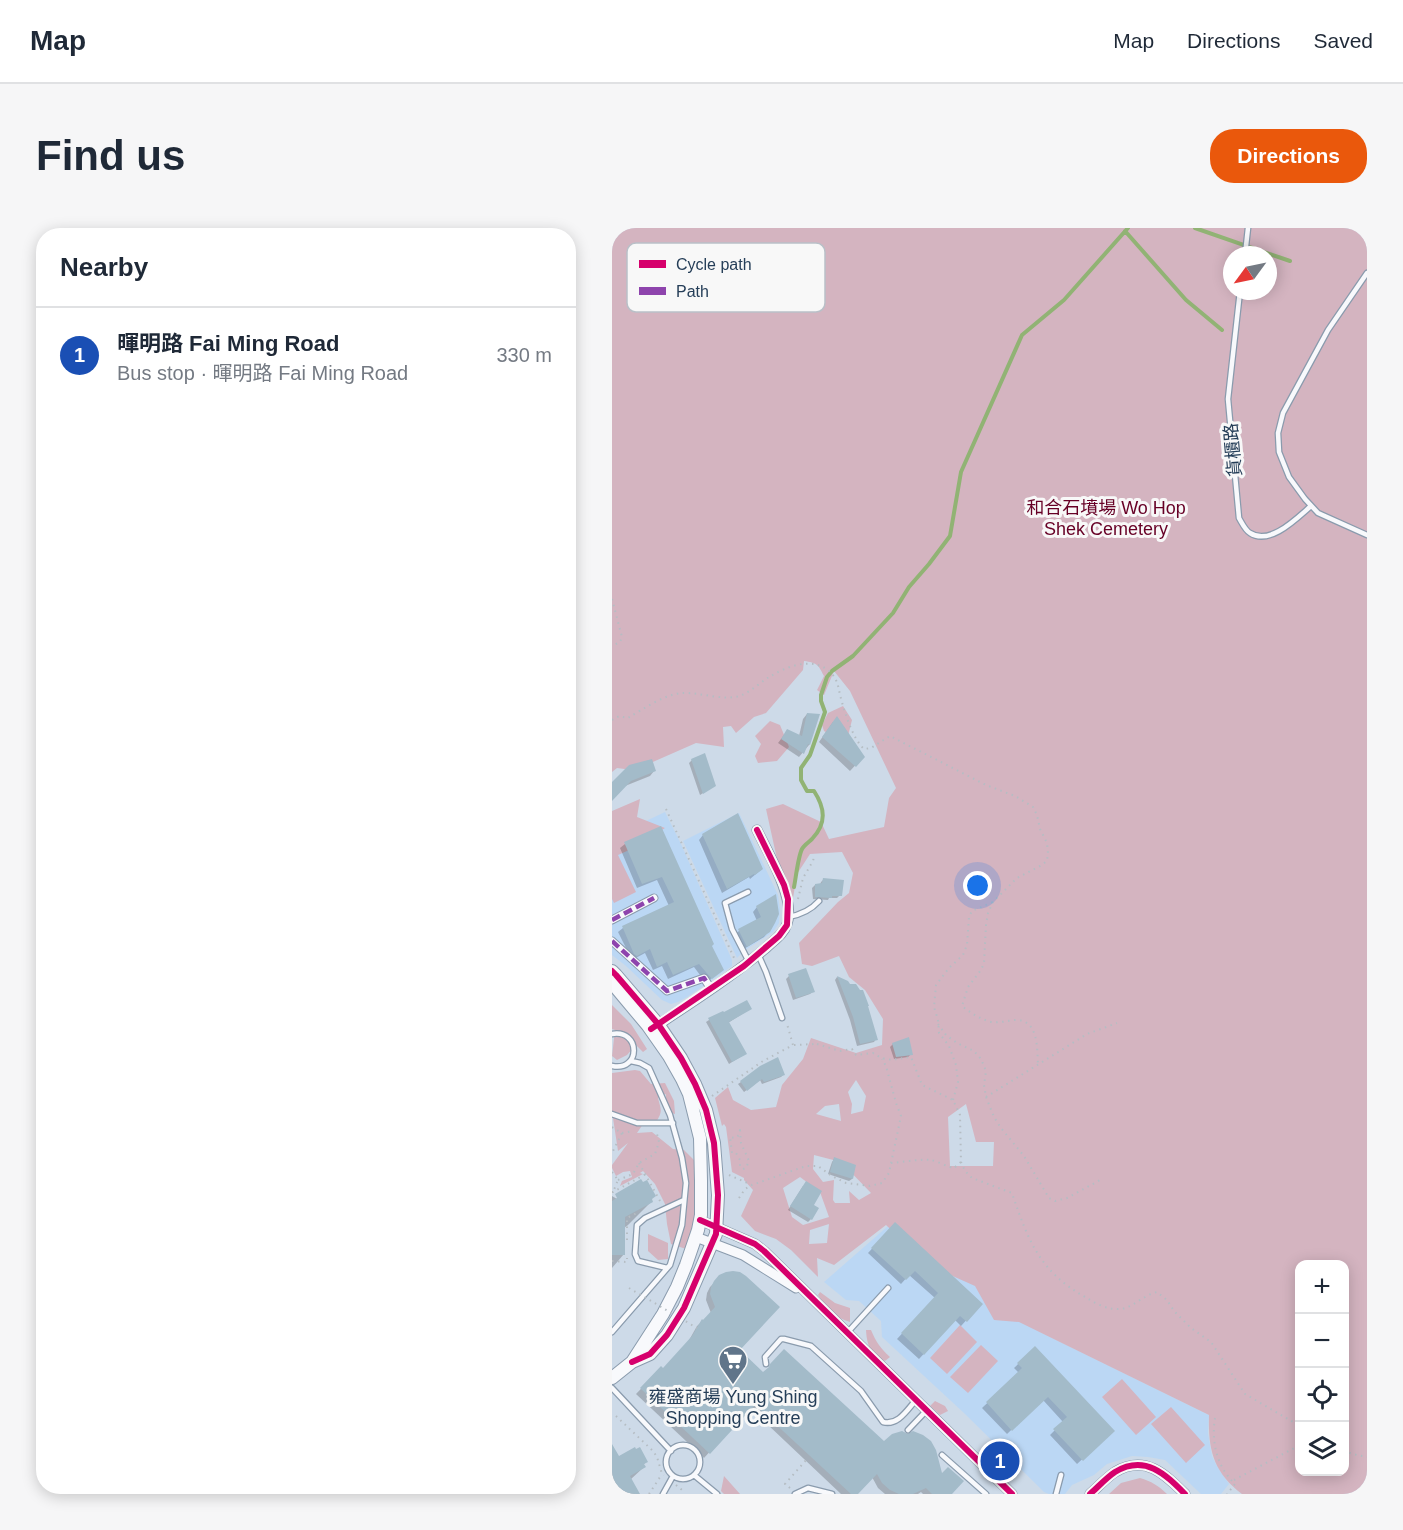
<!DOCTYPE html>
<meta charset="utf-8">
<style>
:root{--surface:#fff;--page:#f6f6f7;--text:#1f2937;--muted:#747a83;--line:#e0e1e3;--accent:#ea580c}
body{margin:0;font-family:Helvetica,"Noto Sans TC",sans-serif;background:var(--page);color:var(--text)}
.controls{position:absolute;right:18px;bottom:18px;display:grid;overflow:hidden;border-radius:12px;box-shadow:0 3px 15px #0003}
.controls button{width:54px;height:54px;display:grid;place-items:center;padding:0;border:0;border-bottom:2px solid var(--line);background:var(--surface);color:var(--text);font:30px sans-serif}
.compass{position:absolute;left:611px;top:18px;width:54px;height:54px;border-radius:50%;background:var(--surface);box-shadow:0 3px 15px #0003;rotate:237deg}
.you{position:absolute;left:366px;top:658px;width:21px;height:21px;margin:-15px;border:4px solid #fff;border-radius:50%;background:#1a73e8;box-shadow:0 0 0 9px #1a73e833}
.badge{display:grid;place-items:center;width:39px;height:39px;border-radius:50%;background:var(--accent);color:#fff;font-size:20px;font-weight:700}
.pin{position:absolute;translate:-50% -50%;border:3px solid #fff;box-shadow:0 2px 6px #0006}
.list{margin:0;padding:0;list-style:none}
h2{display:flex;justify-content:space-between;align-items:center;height:78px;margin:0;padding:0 24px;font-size:26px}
h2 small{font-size:20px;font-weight:400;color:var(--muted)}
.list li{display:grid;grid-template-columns:39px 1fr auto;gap:18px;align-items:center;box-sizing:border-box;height:96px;padding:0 24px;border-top:2px solid var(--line)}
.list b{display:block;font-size:22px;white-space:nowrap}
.list p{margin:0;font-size:20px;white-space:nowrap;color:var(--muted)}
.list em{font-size:20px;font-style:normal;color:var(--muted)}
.icon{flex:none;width:33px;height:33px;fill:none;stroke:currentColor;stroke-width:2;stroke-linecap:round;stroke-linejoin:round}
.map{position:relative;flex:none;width:755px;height:1266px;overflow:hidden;border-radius:24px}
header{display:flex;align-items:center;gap:36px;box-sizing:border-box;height:84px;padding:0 30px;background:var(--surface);border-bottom:2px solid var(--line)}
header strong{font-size:28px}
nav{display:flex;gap:33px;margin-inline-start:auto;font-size:21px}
.intro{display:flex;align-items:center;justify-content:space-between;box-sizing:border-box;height:144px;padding:0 36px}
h1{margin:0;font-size:42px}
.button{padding:15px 27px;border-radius:24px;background:var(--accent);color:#fff;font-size:21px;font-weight:700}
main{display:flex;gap:36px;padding:0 36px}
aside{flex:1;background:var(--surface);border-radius:24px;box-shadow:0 3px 15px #0003}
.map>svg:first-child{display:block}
.built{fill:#bbd7f4}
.green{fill:#d4b4c0;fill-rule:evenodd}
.shadow{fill:#0003}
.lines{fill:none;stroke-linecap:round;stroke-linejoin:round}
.stream{stroke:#91b374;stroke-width:4}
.building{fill:#a3bbc9}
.service-casing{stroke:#8a9bad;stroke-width:7}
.pedestrian-casing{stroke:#8a9bad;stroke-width:9}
.minor-casing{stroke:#8a9bad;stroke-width:11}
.tertiary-casing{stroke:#8a9bad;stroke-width:14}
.path{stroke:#b5bdc3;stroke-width:2;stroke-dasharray:1.5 4.5;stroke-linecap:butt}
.service{stroke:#f8f9fc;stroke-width:4.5}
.pedestrian{stroke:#f8f9fc;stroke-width:7}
.minor{stroke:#f8f9fc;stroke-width:9}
.tertiary{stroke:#f8f9fc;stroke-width:12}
.path-bridge{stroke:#b5bdc3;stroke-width:2;stroke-dasharray:1.5 4.5;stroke-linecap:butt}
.quiet{stroke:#8e44ad;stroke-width:4.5;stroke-dasharray:9 4.5;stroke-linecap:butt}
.cycleway-casing{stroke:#f8f8f8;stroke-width:10}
.cycleway{stroke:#d6006c;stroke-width:6}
.labels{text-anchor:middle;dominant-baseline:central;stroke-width:6;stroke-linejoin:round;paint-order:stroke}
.street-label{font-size:18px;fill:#253e58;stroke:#f8f8f8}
.park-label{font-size:18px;fill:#670026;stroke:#f8f8f8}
.poi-label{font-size:18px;fill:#253e58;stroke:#f8f8f8}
.key{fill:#f8f8f8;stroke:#b9c0c8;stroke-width:1.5}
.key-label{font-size:16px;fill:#253e58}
</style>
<header>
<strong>Map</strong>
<nav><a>Map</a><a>Directions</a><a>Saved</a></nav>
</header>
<div class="intro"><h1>Find us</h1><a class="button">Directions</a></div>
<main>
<aside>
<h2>Nearby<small></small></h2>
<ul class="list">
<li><span class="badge" style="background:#1a4fb4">1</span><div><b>暉明路 Fai Ming Road</b><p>Bus stop · 暉明路 Fai Ming Road</p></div><em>330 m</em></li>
</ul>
</aside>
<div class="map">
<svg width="755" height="1266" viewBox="0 0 755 1266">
<rect width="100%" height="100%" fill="#cddae8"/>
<path class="built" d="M53 584 69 616 120 732V738L75 769 66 774 59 776 50 772 14 738 0 727V609Z
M127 585 166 667 168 682 167 695 161 704 133 722 125 730 71 613Z
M284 991 428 1104 597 1187 596 1205 600 1228 605 1238 617 1256 609 1266H589L553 1232 536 1229 520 1228 495 1236 482 1247 460 1257 453 1266H437L432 1264 352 1185 270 1109 269 1093 247 1073 234 1072 212 1054Z"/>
<path class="green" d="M0 0H755V1266H630C601 1244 596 1221 597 1187L407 1094 382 1092 363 1058 316 1037 274 997 222 1037 205 1030 206 1049 179 1022 164 1011 143 1003 129 988 141 962 132 952V950L120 944 114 899 112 896 110 898 103 870 116 859 121 872 139 882 164 879 170 857 191 831 199 810 244 825 270 817 271 791 253 762 237 749 227 728 200 738 190 736 187 715 226 674 237 665 241 645 230 624 198 626 185 646 181 670 165 631 154 581 171 576 209 594 217 611 272 599 277 570 284 560 238 463 222 443 212 467 205 462 212 448C206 436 205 435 192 433L191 442 154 485 142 489 124 505 119 498 111 499 112 519 84 515 34 537 20 542 5 540 0 544ZM620 27H656V63H620ZM244 852 254 868 251 883 239 886 240 876 236 864ZM227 876 229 893 204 886 213 878ZM354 876 364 914H382L381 938H338L336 889ZM202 927 229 934 259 965 247 972 237 963 238 975H223L221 972 222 952 211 954 201 941ZM188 949 208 964 217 989 191 997 180 989 171 960ZM217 996 215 1015 197 1016 198 1002ZM688 1036H732V1244H688Z
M231 478 240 492 234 516 212 503 210 497 216 485Z
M158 493 168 497 177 519 165 533 146 535 143 528 149 516 143 508Z
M28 571 25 589 53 600 15 623 6 627 24 664 2 675 0 671V583Z
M0 777 19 796 35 821 31 824 24 817 15 827 5 832 0 828 3 802 0 801Z
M23 842 28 843 39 856 53 855 62 873 63 886 53 883 54 866 46 870C49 882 51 883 44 894L31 896 25 905 40 904 61 921 72 922 83 933 92 983 77 1022 59 1016 55 996 53 976 43 956 31 943 28 945 31 946 8 958 10 953 20 949 18 943 11 944 4 948 0 940V937L16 915 6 923 1 890 0 889V845Z
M36 1006 56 1015V1031L46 1032 36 1023Z
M208 1064 223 1075 238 1080V1094C222 1089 215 1081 206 1067Z
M348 1097 365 1114 335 1146 318 1130Z
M254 1102H259C264 1114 269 1121 278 1129L273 1133C259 1126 255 1119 254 1102Z
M369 1117 386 1133 356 1165 338 1149Z
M510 1151 544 1189 524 1207 490 1169Z
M323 1173 333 1178 336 1183 328 1187 318 1178Z
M559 1179 593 1217 574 1235 539 1196Z
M112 1248 128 1266H112L109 1263Z
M528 1250C539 1253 547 1258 555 1266H497L509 1255Z"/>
<path class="shadow" d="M195 486 206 488 197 517 187 529 166 515 175 503 187 508 191 491Z
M221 494 251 529 238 543 207 514Z
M80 532 99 560 88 567 77 535Z
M42 543 38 548 13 558 0 571V556Z
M49 600 98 718 105 746 94 755 82 739 56 751 50 738 41 742 33 725 20 732 6 704 11 700 57 678 45 652 25 660 8 620 13 616Z
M91 607 150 641 138 651 137 649 110 665 87 612Z
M212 651 228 667 225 670H217L216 672 201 671 200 660 203 657H208L209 654Z
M145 679 157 703 152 709 130 722 122 707 127 703 145 693 141 684Z
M177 748 201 763 198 766 181 772 174 751Z
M225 749 235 754 264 811 262 814 245 818 238 792 223 752Z
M138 781 116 795 133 826 117 836 94 794 97 792Z
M281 816 299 826 296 829 282 831 278 819Z
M171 847 169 849 150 856 148 852 132 864 126 856 129 854Z
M222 931 242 938 240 951 237 953 216 946 220 934Z
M191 958 200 977 199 991 196 994 176 982Z
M0 968 5 971 39 972 40 973 16 997 12 1000V1026L0 1040Z
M283 996 369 1076 349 1098 343 1092 307 1131 285 1111 323 1070 297 1047 289 1056 256 1025Z
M108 1049 126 1122 151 1145 329 1248 338 1266H311L309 1264 306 1266H273L266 1260 260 1249 244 1266H229L138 1180 92 1230 24 1166 49 1140 51 1141 76 1114 85 1098 99 1085 94 1072 95 1065 98 1059Z
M423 1120 501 1203 465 1236 438 1207 451 1194 431 1172 395 1206 370 1180 407 1145 402 1140Z
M0 1219 6 1230 34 1234 31 1237 32 1239 18 1252 23 1266H0Z"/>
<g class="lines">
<path class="stream" d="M583 0 678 33
M513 3 574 72 610 102
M182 659C184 649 186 629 190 621 192 617 197 614 200 611 215 595 213 580 202 563H195L189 552V540L198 527 213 484 209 473V467L215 449 220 443 241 428 281 385 297 359 317 336 338 308 349 244 410 107 452 72 516 0"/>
</g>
<path class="building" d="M195 485 208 486 198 517 196 516 192 526 169 511 175 501 190 508Z
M225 488 253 529 244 539 210 509Z
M93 525 104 558 91 566 79 531Z
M40 531 44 543 19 553 0 573V554L17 537Z
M126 585 151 641 143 647 142 646 115 661 90 606Z
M49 598 102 716 100 718 112 742 100 751 87 736 61 747 55 734 45 739 38 721 25 728 22 726 10 698 62 674 50 649 30 656 12 614Z
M211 650 232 652 230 668H220V670L203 669V656L210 655Z
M164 666 167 686 163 695 158 704 135 719 126 701 149 689 144 678Z
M194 740 203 764 184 770 176 746Z
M225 748 236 753 238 756H244L248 762H251L257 778H256L266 812 248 816 241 789Z
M135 772 140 781 117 794 135 826 120 834 96 790 111 783 112 784Z
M297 809 301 827 284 829 280 815Z
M166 829 173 847 152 854 150 851 135 863 128 853 148 838Z
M222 929 244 937 241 951 218 944Z
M29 951 31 954 35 952 44 968 40 971 41 974 13 989V1027H0V973L5 970 3 966Z
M194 953 210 963 202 977 207 980 200 992 178 978Z
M283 994 371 1076 355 1094 348 1088 312 1127 289 1105 326 1065 303 1043 294 1052 259 1020Z
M121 1043 128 1044 134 1048 168 1079 128 1122 151 1144 157 1139 158 1136 172 1121 272 1213 280 1206 290 1203 296 1206 301 1203 311 1207 319 1213 324 1222 330 1245 336 1239 352 1253 340 1266H320L314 1260 301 1266H287L278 1262 270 1255 265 1246 246 1266H239L143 1177 98 1226 28 1160 49 1138 51 1140 80 1108 90 1091 91 1092 103 1079 98 1066 99 1059 102 1053 107 1047 114 1044Z
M423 1118 503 1203 471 1233 441 1201 455 1189 436 1169 400 1203 374 1174 410 1140 405 1135Z
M0 1216 7 1228 23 1219 24 1221 28 1219 36 1234 32 1236 34 1239 18 1248 28 1266H3L0 1261Z"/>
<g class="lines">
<g class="service-casing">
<path id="service" d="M633 27 636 0
M755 45 716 102 671 185 666 205 667 224 677 249 693 271 706 285 755 307
M628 63 616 171 627 290C630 295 633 302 638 305 658 318 685 290 699 278
M136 664 113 675 120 701 137 734
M176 689C188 687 199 682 207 673
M146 726 154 744 170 790
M0 806C29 801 29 844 0 838
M0 886 25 895H61
M55 1040 26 1033 23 1026 25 997 33 990 72 972
M0 1104 58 1037 70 997 74 955 70 930 58 887 37 840 28 835 19 833
M235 1105 276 1060
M154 1136 153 1129 169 1111H172L199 1118 249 1163 271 1194C286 1198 295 1182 304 1172
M0 1160 59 1223
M296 1202 315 1182
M54 1234a17 17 0 1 1 34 0a17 17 0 1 1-34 0Z
M330 1227 374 1266
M82 1247 105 1266
M51 1266 61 1248
M183 1266 196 1260 220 1266
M444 1266 449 1247"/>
</g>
<g class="pedestrian-casing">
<path id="pedestrian" d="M0 692 42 670
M0 713 55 763 92 750 99 761"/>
</g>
<g class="minor-casing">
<path id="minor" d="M41 800C79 775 118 750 154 720 161 713 172 706 175 696 184 671 156 625 145 602
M88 992 143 1016 152 1023 400 1266
M84 1009 131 1027 184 1060
M478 1266C486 1259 494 1250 503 1244 533 1226 553 1246 573 1266"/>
</g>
<g class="tertiary-casing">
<path id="tertiary" d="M0 743 4 747 46 796 69 830 83 856 94 882 102 915 106 967 104 1006 72 1080 55 1107 38 1126 20 1134
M0 755 36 798 57 828 70 851 77 866 88 910 89 953V987L86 1002 74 1037 65 1059 51 1086 20 1134 0 1150"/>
</g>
<path class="path" d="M0 371 10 409 8 414 0 418
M0 492 7 488 16 490C31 481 53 466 70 465 88 464 114 474 130 467 139 463 148 455 157 449 174 439 199 428 217 443 225 450 226 457 228 467 232 482 240 510 252 521L259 520 278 508 374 557 403 568 413 574 421 579 425 587 428 601 435 615 436 625 435 633 428 638 405 650 381 674 376 685 374 697 372 735 369 742 356 759 350 778C359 785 368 791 379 794 387 795 395 793 403 792 427 791 425 821 426 837
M54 581 123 732
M186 671 191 650 201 633 202 629
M326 796 334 807 345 815 362 823 369 831 374 843 372 857 374 869 382 889 389 900 412 928 437 970 443 973 455 970 490 951
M205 816 228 823 240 821 244 827 261 825C275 835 283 831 299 829L310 857 341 872 348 887 349 934 353 943 360 950 400 965C416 1012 427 1043 473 1069 483 1075 495 1082 508 1081 521 1080 531 1067 545 1064L555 1072 562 1083 579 1100 599 1114 633 1166 688 1198
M182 817 203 816
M100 868 151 833 181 817 175 796
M374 869 475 806 505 795
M341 872 346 854 344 837 337 818 327 805 326 792 322 779 324 757 337 740 351 727 355 717 357 689 360 683 381 674
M0 899 10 905 0 925
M128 902 129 915 137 933 134 940 131 941 128 938V932L124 925H120L118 909 123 910 127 907Z
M10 905 21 903
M27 935 48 973
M279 935C292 934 306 931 319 932 325 933 338 940 342 940 343 939 349 934 349 934
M0 944 6 952 1 964
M117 947 140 957 194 938H206L220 948 234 955 258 958 270 955 277 945 289 888 284 875 274 838 270 831
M6 952 21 946 27 935 43 926 47 914 44 902
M0 964H1L34 946
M127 970 133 961 140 957
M15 1012V990L27 984
M0 1033 15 1034V1030
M4 1188 41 1223 45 1229 50 1246 52 1247
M603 1190C599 1214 605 1239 623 1256L615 1266
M732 1222 740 1226 755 1229
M622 1252 688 1217
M64 1257 70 1262
M178 1260 173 1256 195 1231
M37 1266 50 1246"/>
<use href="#service" class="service"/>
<use href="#pedestrian" class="pedestrian"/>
<use href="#minor" class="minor"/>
<use href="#tertiary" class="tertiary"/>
<path class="path-bridge" d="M17 1060 85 1100"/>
<path class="quiet" d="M0 692 42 670
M0 713 55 763 92 750 99 761"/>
<g class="cycleway-casing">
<path id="cycleway" d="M0 743 4 747 46 796 69 830 83 856 94 882 102 915 106 967 104 1006 72 1080 55 1107 38 1126 20 1134
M39 801 132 738 167 708 175 697 176 671 172 657 145 602
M88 992 143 1016 152 1023 400 1266
M478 1266C486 1259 494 1250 503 1244 533 1226 553 1246 573 1266"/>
</g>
<use href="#cycleway" class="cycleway"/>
</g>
<defs>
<g id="supermarket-pin" transform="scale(1.5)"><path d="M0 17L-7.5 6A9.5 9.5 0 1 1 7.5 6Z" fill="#60758a" stroke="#f8f8f8"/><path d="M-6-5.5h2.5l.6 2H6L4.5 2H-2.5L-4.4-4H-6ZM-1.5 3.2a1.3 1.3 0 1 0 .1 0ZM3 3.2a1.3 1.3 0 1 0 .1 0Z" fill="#fff"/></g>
</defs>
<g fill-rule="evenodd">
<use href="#supermarket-pin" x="121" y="1132"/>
</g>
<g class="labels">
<g class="street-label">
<text transform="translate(621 222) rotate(-95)">貨櫃路</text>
</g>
<g class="park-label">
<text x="494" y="280">和合石墳場 Wo Hop<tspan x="494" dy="21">Shek Cemetery</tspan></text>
</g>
<g class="poi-label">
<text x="121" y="1169">雍盛商場 Yung Shing<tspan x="121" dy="21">Shopping Centre</tspan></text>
</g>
</g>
<rect x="15" y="15" width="198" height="69" rx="9" class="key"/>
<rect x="27" y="32" width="27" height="8" fill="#d6006c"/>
<rect x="27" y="59" width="27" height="8" fill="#8e44ad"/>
<g class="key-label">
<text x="64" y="42">Cycle path</text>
<text x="64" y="69">Path</text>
</g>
</svg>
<div class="controls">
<button>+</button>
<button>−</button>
<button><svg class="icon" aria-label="locate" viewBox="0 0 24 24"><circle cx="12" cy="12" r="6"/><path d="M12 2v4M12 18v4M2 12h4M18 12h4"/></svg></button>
<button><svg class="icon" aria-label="layers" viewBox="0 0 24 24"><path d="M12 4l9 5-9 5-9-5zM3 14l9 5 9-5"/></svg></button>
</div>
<svg class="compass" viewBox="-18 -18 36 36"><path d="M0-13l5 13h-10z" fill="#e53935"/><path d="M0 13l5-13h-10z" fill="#747a83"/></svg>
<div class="you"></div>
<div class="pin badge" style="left:388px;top:1233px;background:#1a4fb4">1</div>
</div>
</main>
